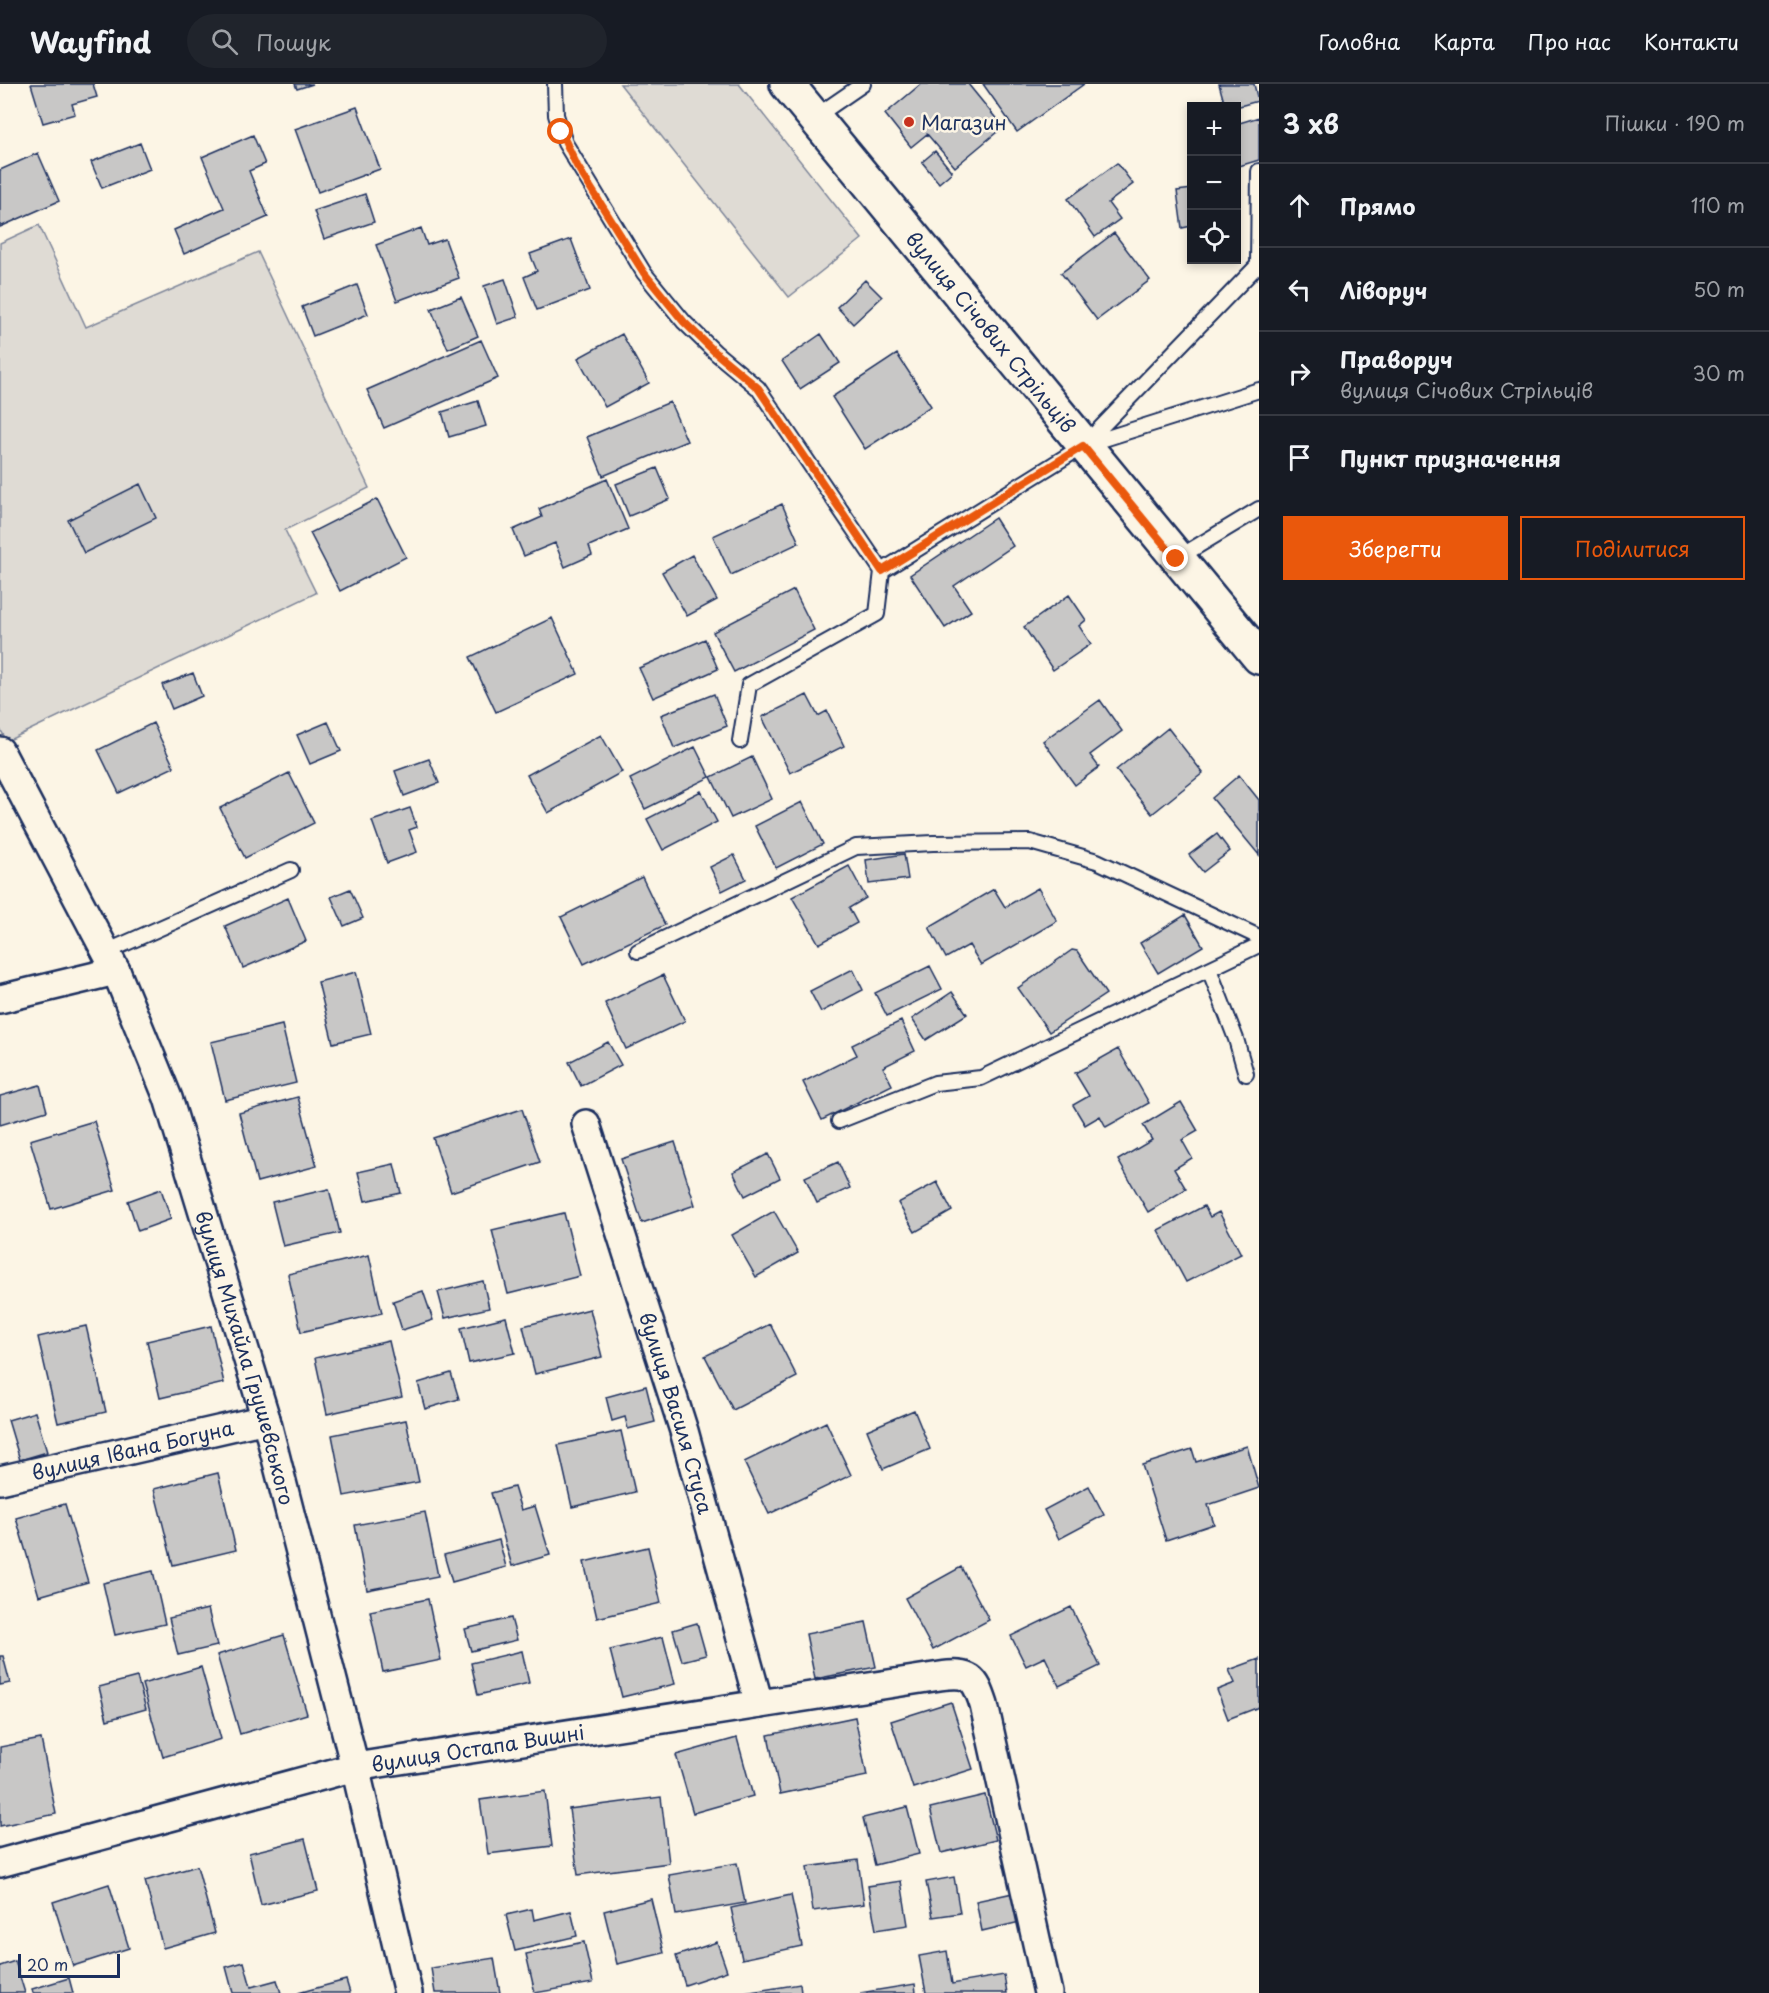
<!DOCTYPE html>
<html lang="uk">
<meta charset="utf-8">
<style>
:root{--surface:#171b24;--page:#20242c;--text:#f1f3f6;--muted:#9ea1a6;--line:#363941;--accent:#ea580c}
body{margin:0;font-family:"Playpen Sans",sans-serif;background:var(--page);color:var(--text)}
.controls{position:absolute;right:18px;top:18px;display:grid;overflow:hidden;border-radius:0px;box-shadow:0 3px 9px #0003}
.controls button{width:54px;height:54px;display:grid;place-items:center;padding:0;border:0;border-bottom:2px solid var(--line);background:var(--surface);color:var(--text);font:30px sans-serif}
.scale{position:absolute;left:18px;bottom:15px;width:102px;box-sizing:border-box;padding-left:6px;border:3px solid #1b2f5e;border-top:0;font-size:16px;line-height:21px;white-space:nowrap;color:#1b2f5e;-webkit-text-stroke:4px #fcf5e5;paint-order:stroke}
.stop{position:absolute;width:18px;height:18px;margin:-14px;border:4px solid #ea580c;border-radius:50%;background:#fff}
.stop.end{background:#ea580c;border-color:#fff;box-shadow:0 2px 6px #0008}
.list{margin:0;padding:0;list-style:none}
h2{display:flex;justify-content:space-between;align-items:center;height:78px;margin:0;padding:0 24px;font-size:26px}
h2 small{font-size:20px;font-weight:400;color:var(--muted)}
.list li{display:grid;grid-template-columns:39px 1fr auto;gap:18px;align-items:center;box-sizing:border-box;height:84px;padding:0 24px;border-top:2px solid var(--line)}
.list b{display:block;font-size:22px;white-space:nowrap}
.list p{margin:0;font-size:20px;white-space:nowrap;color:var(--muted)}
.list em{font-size:20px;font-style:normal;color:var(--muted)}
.actions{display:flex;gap:12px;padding:18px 24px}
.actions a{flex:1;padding:14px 0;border:2px solid var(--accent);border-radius:0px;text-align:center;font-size:21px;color:var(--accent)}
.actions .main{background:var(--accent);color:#fff}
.icon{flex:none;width:33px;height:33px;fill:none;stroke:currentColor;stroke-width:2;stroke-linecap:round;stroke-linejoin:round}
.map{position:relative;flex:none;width:1259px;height:1909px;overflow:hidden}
header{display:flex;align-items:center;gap:36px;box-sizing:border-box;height:84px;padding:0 30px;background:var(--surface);border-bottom:2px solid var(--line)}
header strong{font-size:28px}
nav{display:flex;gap:33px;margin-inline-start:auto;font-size:21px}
.search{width:420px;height:54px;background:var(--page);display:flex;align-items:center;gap:15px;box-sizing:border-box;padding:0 21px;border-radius:33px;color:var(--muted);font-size:22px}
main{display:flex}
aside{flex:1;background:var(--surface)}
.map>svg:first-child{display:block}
.green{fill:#dfdbd4;stroke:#7d8599;stroke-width:1.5}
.building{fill:#c8c7c6;stroke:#1b2f5e;stroke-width:1.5}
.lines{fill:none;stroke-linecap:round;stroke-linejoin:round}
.service-casing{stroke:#1b2f5e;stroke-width:18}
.minor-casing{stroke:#1b2f5e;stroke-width:32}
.tertiary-casing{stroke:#1b2f5e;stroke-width:38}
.service{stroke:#fcf5e5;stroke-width:14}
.minor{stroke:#fcf5e5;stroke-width:27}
.tertiary{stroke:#fcf5e5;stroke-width:33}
.route{stroke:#ea580c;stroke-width:8}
.poi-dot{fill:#c8321e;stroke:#fcf5e5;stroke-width:2}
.labels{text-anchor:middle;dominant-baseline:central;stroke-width:5;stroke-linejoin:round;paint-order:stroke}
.poi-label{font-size:20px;fill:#1b2f5e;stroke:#fcf5e5;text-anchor:start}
.street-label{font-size:20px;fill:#1b2f5e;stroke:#fcf5e5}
</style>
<header>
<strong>Wayfind</strong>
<div class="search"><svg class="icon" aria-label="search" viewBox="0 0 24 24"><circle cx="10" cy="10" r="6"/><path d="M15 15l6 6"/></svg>Пошук</div>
<nav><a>Головна</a><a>Карта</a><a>Про нас</a><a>Контакти</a></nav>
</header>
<main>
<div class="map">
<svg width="1259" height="1909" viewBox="0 0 1259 1909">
<rect width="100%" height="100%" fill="#fcf5e5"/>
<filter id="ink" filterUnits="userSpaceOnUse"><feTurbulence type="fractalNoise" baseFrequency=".0167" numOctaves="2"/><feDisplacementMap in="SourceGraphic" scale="12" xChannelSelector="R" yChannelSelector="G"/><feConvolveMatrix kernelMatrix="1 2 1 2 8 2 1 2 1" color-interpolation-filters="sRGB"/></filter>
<g filter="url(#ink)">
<path class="green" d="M620 0H739L862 155 789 213Z
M39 141 86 243 258 168 369 404 285 446 316 509 7 657 0 645V159Z"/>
<path class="building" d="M31 0H93L97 13 72 20 75 30 43 39Z
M295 0H313L297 5Z
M921 0H968L1003 43 955 83 927 50 911 63 885 30Z
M983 0H1084L1017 48Z
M1219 0H1254L1258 17 1236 23 1225 22Z
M357 23 380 85 318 108 295 45Z
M1259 33V76L1236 83V40Z
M253 51 265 80 249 87 268 133 184 170 174 146 224 124 202 73Z
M140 59 150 85 102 104 91 78Z
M935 67 952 88 939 99 922 78Z
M38 69 59 117 0 143V86Z
M1117 79 1133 100 1108 119 1120 135 1095 153 1068 115Z
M1192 105V142L1182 144 1177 107Z
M365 110 374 138 324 155 314 127Z
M421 144 427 161 445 155 459 194 397 217 376 161Z
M1114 149 1150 196 1097 236 1061 189Z
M571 155 590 206 537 226 524 193 537 187 530 170Z
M505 195 518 233 497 240 484 202Z
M865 196 882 213 853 240 837 223Z
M357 201 368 230 313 252 302 223Z
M461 213 478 252 448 265 431 225Z
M622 250 649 299 605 323 578 274Z
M821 250 840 279 800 305 782 277Z
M481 256 498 294 384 344 367 306Z
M897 270 931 322 865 365 832 313Z
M478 317 486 342 449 353 442 328Z
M670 318 687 357 603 392 587 353Z
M657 384 670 415 629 432 616 400Z
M607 395 628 445 589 462 592 471 565 483 555 459 524 472 513 446 542 433 539 425Z
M140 400 156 434 84 469 68 436Z
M377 415 406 473 340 507 310 449Z
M782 420 799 459 731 491 713 452Z
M995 434 1013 462 954 502 971 527 945 544 910 491Z
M692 471 717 516 687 532 662 488Z
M794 506 814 546 734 588 713 548Z
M1069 511 1086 536 1079 542 1091 560 1053 586 1024 543Z
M552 534 578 590 496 628 470 573Z
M705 555 718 585 653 614 639 584Z
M193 589 202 612 172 625 162 601Z
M714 610 727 642 674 664 661 631Z
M807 611 818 632 827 627 844 662 790 689 762 633Z
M1100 616 1122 647 1090 671 1099 683 1075 701 1043 657Z
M328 638 341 667 310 680 297 651Z
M153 639 174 683 119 709 98 666Z
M1168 644 1203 689 1152 730 1116 686Z
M601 651 622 688 548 729 527 691Z
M695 663 710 693 645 725 630 695Z
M752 673 772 715 731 734 711 693Z
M429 675 439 699 404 712 395 687Z
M289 689 314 739 245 774 220 724Z
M1239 691 1259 716V771L1212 714Z
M701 707 717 738 663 766 647 735Z
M802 718 823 760 776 784 755 742Z
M410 724 417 743 409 746 417 768 387 779 372 737Z
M1217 750 1230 767 1203 788 1189 771Z
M904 770 908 795 869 800 866 776Z
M734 771 746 795 722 807 710 783Z
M849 782 866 814 849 824 857 839 819 860 792 813Z
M642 793 665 841 584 880 561 833Z
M1038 804 1057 837 981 881 969 861 946 874 929 843 994 805 1005 823Z
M350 805 363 834 344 842 331 813Z
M288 814 306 857 243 884 225 842Z
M1185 831 1203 862 1158 889 1140 859Z
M1072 866 1077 867 1106 910 1049 948 1018 904Z
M930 882 942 905 887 932 875 909Z
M853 885 863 906 821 928 810 907Z
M356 888 371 950 333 959 318 898Z
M663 891 685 937 626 965 605 919Z
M952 908 967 930 926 956 912 935Z
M901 937 915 967 883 983 892 1001 822 1036 803 998 857 971 852 961Z
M282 941 296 999 225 1016 211 958Z
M608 958 621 981 581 1002 569 978Z
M1118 965 1149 1019 1106 1043 1100 1032 1085 1041 1073 1021 1089 1012 1075 989Z
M40 1001 47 1027 0 1041V1012Z
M298 1013 317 1082 257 1098 239 1029Z
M1181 1018 1198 1047 1182 1056 1192 1074 1174 1085 1186 1105 1148 1128 1118 1076 1152 1056 1143 1041Z
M522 1025 540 1078 451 1108 433 1054Z
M94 1037 115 1106 51 1125 30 1056Z
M675 1058 695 1121 642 1139 621 1075Z
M768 1070 780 1094 745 1112 733 1088Z
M838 1078 850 1104 817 1119 805 1093Z
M394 1080 401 1109 365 1117 358 1088Z
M937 1098 952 1127 915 1148 898 1119Z
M161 1105 171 1135 138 1147 128 1117Z
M329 1105 340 1149 283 1162 272 1118Z
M1204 1122 1210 1133 1219 1128 1241 1170 1186 1198 1158 1146Z
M774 1127 798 1169 756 1193 732 1151Z
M564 1129 580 1192 508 1210 492 1146Z
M369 1171 382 1229 301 1248 288 1190Z
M483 1197 489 1224 445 1234 438 1208Z
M423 1207 433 1236 402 1246 393 1217Z
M590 1225 602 1273 535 1290 523 1242Z
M506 1233 515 1269 469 1279 461 1244Z
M770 1240 797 1293 733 1326 705 1272Z
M86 1242 106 1328 58 1339 38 1253Z
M211 1242 224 1299 160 1314 147 1257Z
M389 1257 402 1313 327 1330 315 1274Z
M451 1289 459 1315 425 1325 418 1299Z
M646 1302 655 1338 628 1345 625 1333 612 1337 606 1313Z
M914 1326 930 1365 883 1385 867 1346Z
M35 1328 47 1368 20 1376 8 1336Z
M406 1336 419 1398 344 1412 332 1351Z
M826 1338 851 1391 769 1430 744 1378Z
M621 1347 635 1408 572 1423 558 1361Z
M1247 1362 1259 1404 1208 1421 1214 1440 1166 1456 1142 1381 1192 1365 1196 1378Z
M218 1389 236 1466 173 1481 154 1405Z
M1089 1402 1104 1431 1059 1455 1044 1426Z
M514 1403 521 1426 535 1422 550 1471 512 1482 491 1409Z
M65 1420 88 1498 39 1512 16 1434Z
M425 1428 438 1492 367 1506 355 1441Z
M499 1456 506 1483 452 1498 444 1471Z
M648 1463 661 1519 597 1534 584 1478Z
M961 1483 989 1536 933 1566 905 1514Z
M153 1487 165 1540 115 1551 103 1499Z
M428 1515 441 1576 383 1588 370 1527Z
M1071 1523 1100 1582 1059 1602 1045 1573 1026 1582 1011 1552Z
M208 1525 217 1562 178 1571 169 1534Z
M511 1534 517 1556 471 1567 465 1545Z
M866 1538 876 1583 815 1595 806 1550Z
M697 1539 706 1571 682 1577 673 1546Z
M284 1551 307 1630 240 1650 217 1571Z
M663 1553 675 1600 622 1613 610 1566Z
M522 1567 529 1599 478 1611 471 1579Z
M0 1572H3L10 1599 0 1601Z
M1259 1575V1623L1228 1635 1217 1606 1235 1599 1229 1586Z
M201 1583 221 1655 163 1673 142 1600Z
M137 1593 146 1625 107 1636 99 1603Z
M951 1618 973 1685 913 1704 891 1637Z
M855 1633 867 1692 780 1710 768 1651Z
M737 1654 753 1712 693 1729 676 1671Z
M41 1655 56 1730 0 1742V1663Z
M545 1707 552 1762 488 1770 480 1716Z
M985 1711 996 1756 941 1769 930 1724Z
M661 1713 669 1779 578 1791 569 1725Z
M907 1723 919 1770 875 1781 863 1734Z
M305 1755 318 1807 261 1821 249 1769Z
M858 1776 864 1820 813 1827 807 1783Z
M737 1779 745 1819 676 1831 669 1791Z
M197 1782 215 1849 163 1864 145 1797Z
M954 1793 960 1829 933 1833 926 1798Z
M901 1797 908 1841 876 1846 868 1802Z
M109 1800 129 1864 73 1882 53 1818Z
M1013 1809 1020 1838 982 1847 976 1817Z
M791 1811 802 1862 742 1875 731 1824Z
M651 1815 664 1869 617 1880 604 1827Z
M532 1825 534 1836 571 1827 577 1852 515 1867 506 1831Z
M584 1858 593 1899 535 1909 526 1870Z
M717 1858 727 1887 685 1901 676 1872Z
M947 1867 952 1900 1004 1891 1007 1909H926L919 1872Z
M494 1874 500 1909H435L431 1884Z
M15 1877 25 1909H0V1882Z
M244 1878 251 1903 277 1896 281 1909H233L226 1883Z
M69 1894 73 1909H33L32 1905Z
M346 1896 350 1909H298Z
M800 1900 801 1909H744Z
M915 1900 916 1909H860Z"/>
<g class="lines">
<g class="service-casing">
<path id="service" d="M555 0 556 31 565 59 644 189 684 238 716 269 758 304 882 487 877 530 749 601 740 657
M815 33 863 0
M1085 361 1259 306
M1176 475 1259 425
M882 487 1083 362 1258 181 1259 87
M638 867 856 763 933 759 1030 758 1097 777 1259 853
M106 868 291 786
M1209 885 1236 955 1246 990
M839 1037 935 999 981 994 1259 861"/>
</g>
<g class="minor-casing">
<g id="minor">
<path id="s1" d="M0 667 116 887 168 1014 266 1335 355 1683 408 1909"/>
<path d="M0 915 116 887"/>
<path id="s2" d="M586 1040 684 1347 759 1620"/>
<path id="s3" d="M0 1396 266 1335"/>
<path id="s4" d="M0 1779 355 1683 940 1592C970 1588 975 1593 984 1621L1048 1909"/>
</g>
</g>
<g class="tertiary-casing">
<g id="tertiary">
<path id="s5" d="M787 0 1259 573"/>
</g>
</g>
<use href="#service" class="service"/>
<use href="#minor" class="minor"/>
<use href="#tertiary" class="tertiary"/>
</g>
</g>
<g class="lines" filter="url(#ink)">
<path class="route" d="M561 48 577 82 644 189 684 238 716 269 758 304 882 487 1083 362 1176 475"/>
</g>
<circle class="poi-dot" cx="909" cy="38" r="6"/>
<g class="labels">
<g class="poi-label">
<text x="921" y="38">Магазин</text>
</g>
<g class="street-label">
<text stroke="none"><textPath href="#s5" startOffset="321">вулиця Січових Стрільців</textPath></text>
<text stroke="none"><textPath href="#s1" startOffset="657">вулиця Михайла Грушевського</textPath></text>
<text stroke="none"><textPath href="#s2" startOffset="303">вулиця Василя Стуса</textPath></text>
<text stroke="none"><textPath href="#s3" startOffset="136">вулиця Івана Богуна</textPath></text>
<text stroke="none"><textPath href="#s4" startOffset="492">вулиця Остапа Вишні</textPath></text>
</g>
</g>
</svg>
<div class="controls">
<button>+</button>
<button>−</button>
<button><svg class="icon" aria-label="locate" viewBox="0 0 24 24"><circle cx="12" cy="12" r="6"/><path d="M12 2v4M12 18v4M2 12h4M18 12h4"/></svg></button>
</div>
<div class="scale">20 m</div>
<div class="stop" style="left:561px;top:48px"></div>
<div class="stop end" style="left:1176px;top:475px"></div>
</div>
<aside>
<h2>3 хв<small>Пішки · 190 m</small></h2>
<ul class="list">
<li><svg class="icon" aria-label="ahead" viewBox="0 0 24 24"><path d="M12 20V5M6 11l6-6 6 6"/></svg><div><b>Прямо</b></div><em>110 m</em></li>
<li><svg class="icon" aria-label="left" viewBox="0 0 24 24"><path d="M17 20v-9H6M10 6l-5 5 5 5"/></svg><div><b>Ліворуч</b></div><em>50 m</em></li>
<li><svg class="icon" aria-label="right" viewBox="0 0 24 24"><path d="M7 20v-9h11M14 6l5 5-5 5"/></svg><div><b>Праворуч</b><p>вулиця Січових Стрільців</p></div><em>30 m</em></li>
<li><svg class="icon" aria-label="arrive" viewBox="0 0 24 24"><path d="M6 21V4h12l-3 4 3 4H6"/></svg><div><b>Пункт призначення</b></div></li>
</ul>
<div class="actions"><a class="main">Зберегти</a><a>Поділитися</a></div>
</aside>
</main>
